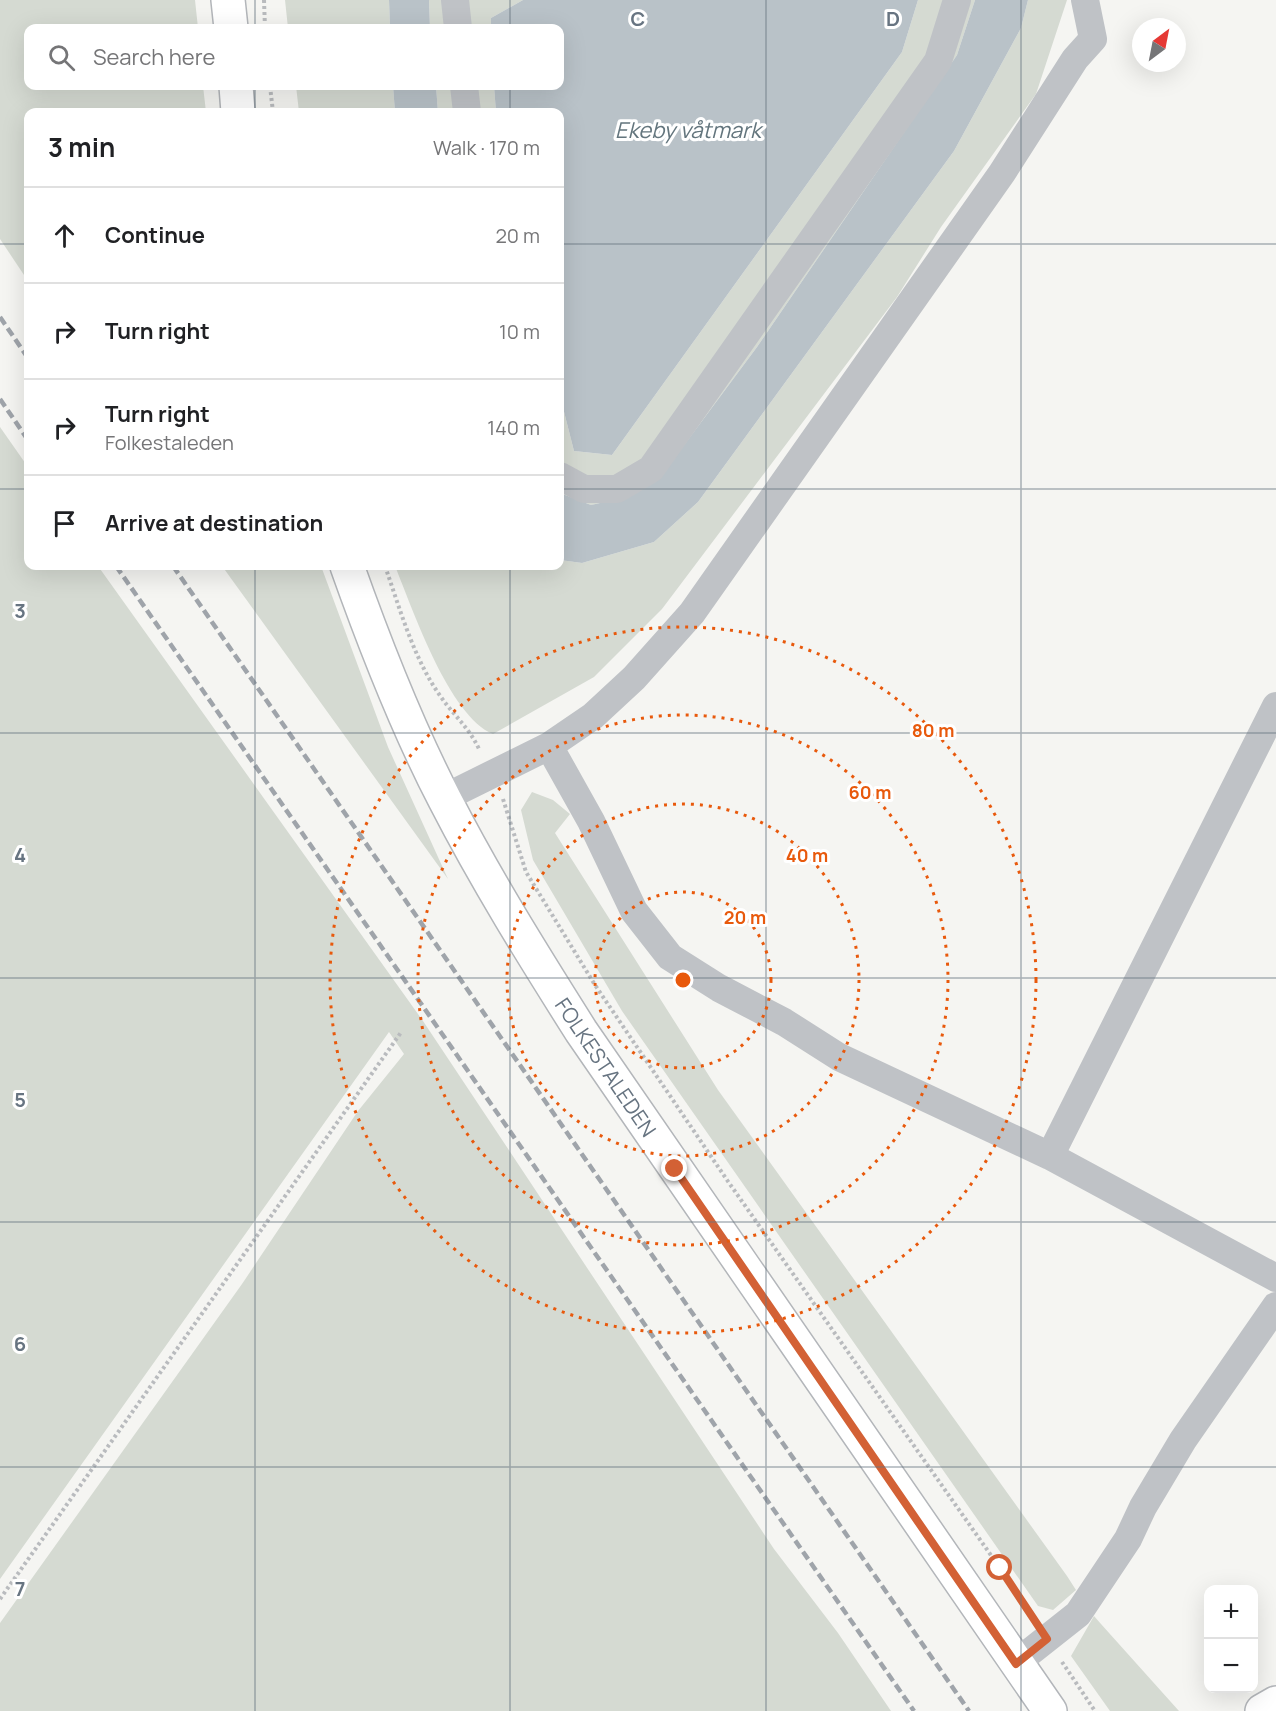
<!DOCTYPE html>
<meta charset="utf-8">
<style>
:root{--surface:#fff;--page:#f2f2f2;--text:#202124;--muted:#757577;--line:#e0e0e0}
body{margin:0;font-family:Manrope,sans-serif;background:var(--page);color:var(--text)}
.controls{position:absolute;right:18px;bottom:18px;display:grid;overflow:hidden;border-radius:12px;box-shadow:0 6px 24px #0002}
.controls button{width:54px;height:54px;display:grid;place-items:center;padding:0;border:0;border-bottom:2px solid var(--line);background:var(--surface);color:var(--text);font:30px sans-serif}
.compass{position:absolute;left:1132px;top:18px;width:54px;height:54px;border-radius:50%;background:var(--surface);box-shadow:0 6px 24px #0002;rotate:32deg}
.stop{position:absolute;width:18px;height:18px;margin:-14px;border:4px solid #d36135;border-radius:50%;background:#fff}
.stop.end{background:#d36135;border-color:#fff;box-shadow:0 2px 6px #0008}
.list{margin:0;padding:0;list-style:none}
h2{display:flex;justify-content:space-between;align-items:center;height:78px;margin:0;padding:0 24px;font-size:26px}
h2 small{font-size:20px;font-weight:400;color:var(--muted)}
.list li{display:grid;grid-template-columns:39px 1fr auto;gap:18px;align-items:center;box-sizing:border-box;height:96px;padding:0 24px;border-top:2px solid var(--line)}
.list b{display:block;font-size:22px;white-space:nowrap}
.list p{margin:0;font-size:20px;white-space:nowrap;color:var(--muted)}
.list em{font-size:20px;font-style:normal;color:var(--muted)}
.icon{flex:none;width:33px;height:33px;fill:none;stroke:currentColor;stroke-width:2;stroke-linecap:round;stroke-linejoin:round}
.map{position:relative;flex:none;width:1276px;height:1711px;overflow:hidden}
.search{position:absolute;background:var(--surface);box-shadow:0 6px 24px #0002;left:24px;top:24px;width:540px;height:66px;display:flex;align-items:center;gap:15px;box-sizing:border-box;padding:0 21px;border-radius:12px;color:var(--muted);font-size:22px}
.panel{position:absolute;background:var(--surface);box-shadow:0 6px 24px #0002;left:24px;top:108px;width:540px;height:462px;border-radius:12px}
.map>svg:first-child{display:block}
.green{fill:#d5dad2}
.water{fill:#b9c2c8}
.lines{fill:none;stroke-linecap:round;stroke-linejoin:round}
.major-casing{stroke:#b3b6ba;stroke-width:36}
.path{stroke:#b9bbbe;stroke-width:4;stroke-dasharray:3 3;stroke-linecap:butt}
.minor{stroke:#bfc2c6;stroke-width:28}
.major{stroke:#fff;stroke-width:33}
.rail{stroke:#9fa4aa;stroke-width:4.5;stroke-dasharray:9 4.5;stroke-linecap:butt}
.route{stroke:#d36135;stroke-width:8}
.grid{fill:none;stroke:#677481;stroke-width:1.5;stroke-opacity:0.55}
.ring{fill:none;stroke:#e8590c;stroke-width:3;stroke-dasharray:3 6}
.labels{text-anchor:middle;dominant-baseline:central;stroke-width:6;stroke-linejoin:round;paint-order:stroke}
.street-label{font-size:21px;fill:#677481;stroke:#fff}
.water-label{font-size:22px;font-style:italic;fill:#63757d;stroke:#fff}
.grid-label{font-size:20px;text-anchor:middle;font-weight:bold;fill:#677481;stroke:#fff;stroke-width:6;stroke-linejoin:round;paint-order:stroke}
.centre{fill:#e8590c;stroke:#fff;stroke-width:3}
.ring-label{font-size:18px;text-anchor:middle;font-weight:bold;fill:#e8590c;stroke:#fff;stroke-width:6;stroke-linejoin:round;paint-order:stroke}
</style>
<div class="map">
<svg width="1276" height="1711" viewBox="0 0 1276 1711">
<rect width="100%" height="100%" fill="#f5f5f2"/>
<path class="green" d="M0 0H195L198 28H28V86H203L206 112H28V281L0 239Z
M285 0H389L390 28H288Z
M429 0H523L491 18V28H430Z
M918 0H975L957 55 757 347 664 472 631 496 591 505 560 493V396L574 451 612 455 902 52Z
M1028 0H1067L1036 94 941 227 897 297 662 609 594 677 493 734C449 716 413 610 395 566H560V560L582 563 654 542 698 502 954 151 1021 28Z
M296 86H393L395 112H299Z
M436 86H494L496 112H438Z
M0 427 28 467V566H98L423 1021 774 1549 838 1633 891 1711H0V1623L242 1284 358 1111 404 1054 389 1032 0 1579Z
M222 566H321L388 747 448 879Z
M532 792 553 800 570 814 555 833 718 1090 1067 1576 1076 1590 1053 1610 1038 1606 622 1011 533 860 521 810Z
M1094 1616 1101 1624 1179 1711H1110L1071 1656Z"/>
<path class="water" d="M389 0H429L430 28H390Z
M523 0H918L902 52 612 455 574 451 560 396V112H496L494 86H560V28H491V18Z
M975 0H1028L1021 28 954 151 698 502 654 542 582 563 560 560V493L591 505 631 496 664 472 757 347 957 55Z
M393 86H436L438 112H395Z"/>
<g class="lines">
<g class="major-casing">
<path id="major" d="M228 0 231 28
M236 86 238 112
M347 566C375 645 406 725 445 800 486 880 533 955 581 1031L1050 1711
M1262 1711 1276 1703"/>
</g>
<path class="path" d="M264 0 265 28
M270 86 273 112
M385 566C400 609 414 660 441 697 455 717 468 726 479 749
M503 799 526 872 595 985 727 1180 1033 1615
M0 1599 402 1031
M1062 1662 1095 1711"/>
<path class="minor" d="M455 0 458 28
M464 86 467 112
M560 476 584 489H617L651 469 938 61 957 0
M549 746 591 821 634 911 670 957 719 988 784 1022 839 1057 1050 1156 1276 1278
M444 798 549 746 593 716 634 678 692 613 1002 173 1075 59 1093 39 1085 0
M1050 1156 1276 706
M1016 1663 1078 1614 1128 1539 1143 1507 1183 1440 1276 1306"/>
<use href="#major" class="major"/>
<path class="rail" d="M0 317 28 358
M0 399 28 440
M116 566 914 1711
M173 566 969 1711"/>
</g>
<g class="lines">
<path class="route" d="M675 1169 1016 1664 1047 1639 1000 1568"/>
</g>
<path class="grid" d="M255 0V28M510 0V28M766 0V1711M1021 0V1711M255 86V112M510 86V112M0 244H28M560 244H1276M0 489H28M560 489H1276M255 566V1711M510 566V1711M0 733H1276M0 978H1276M0 1222H1276M0 1467H1276"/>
<g class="ring">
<circle cx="683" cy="980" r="88"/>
<circle cx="683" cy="980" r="176"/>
<circle cx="683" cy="980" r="265"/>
<circle cx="683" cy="980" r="353"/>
</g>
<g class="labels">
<g class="street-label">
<text transform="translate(606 1067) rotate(56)">FOLKESTALEDEN</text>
</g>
<g class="water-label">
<text x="688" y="130">Ekeby våtmark</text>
</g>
</g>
<g class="grid-label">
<text x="638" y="26">C</text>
<text x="893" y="26">D</text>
<text x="20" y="618">3</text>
<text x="20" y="862">4</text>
<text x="20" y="1107">5</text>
<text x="20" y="1351">6</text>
<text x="20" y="1596">7</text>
</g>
<circle cx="683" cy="980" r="9" class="centre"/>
<g class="ring-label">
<text x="933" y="737">80 m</text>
<text x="870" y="799">60 m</text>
<text x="807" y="862">40 m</text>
<text x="745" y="924">20 m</text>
</g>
</svg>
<div class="controls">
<button>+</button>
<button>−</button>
</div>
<svg class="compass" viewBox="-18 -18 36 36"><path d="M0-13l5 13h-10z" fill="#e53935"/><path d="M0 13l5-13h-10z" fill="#757577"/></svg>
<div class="stop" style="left:1000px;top:1568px"></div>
<div class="stop end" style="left:675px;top:1169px"></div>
<div class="search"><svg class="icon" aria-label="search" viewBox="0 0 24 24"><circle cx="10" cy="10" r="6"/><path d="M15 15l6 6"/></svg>Search here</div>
<section class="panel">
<h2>3 min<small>Walk · 170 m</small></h2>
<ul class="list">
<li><svg class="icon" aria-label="ahead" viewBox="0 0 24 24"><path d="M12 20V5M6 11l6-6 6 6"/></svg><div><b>Continue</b></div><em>20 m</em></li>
<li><svg class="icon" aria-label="right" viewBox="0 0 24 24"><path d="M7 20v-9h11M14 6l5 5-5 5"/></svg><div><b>Turn right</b></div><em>10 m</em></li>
<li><svg class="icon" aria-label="right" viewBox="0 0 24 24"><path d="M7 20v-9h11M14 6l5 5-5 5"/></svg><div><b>Turn right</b><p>Folkestaleden</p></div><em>140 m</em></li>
<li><svg class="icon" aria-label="arrive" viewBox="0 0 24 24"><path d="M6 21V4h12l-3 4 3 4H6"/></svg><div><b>Arrive at destination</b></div></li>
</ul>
</section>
</div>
